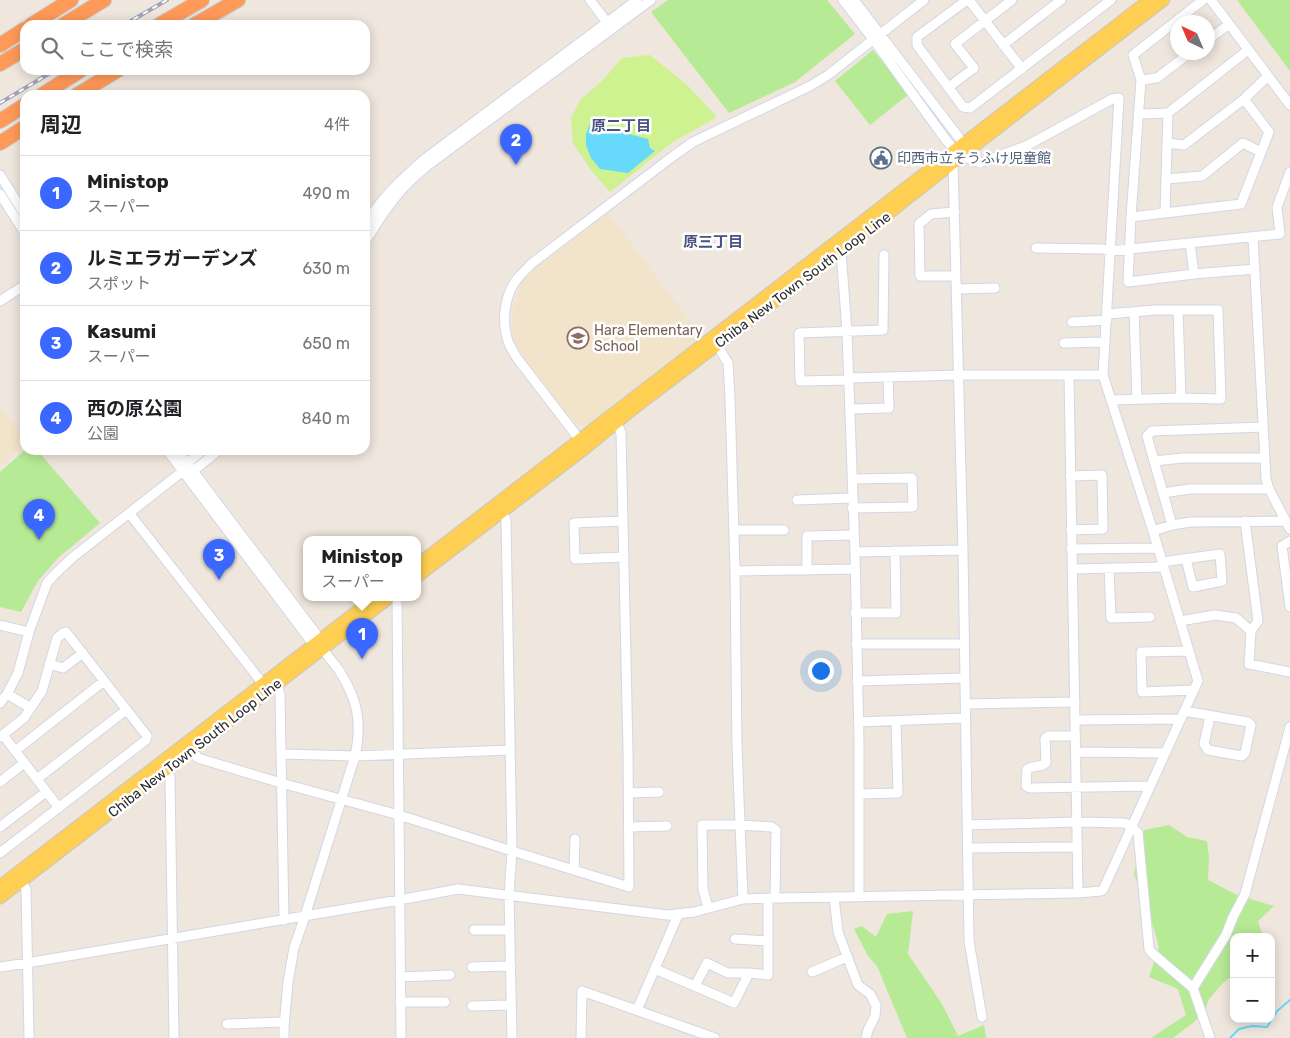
<!DOCTYPE html>
<html lang="ja">
<meta charset="utf-8">
<style>
:root{--surface:#fff;--page:#f2f2f2;--text:#202124;--muted:#757577;--line:#e0e0e0;--accent:#3a67ff}
body{margin:0;font-family:Rubik,"Noto Sans JP",sans-serif;background:var(--page);color:var(--text)}
.controls{position:absolute;right:15px;bottom:15px;display:grid;overflow:hidden;border-radius:10px;box-shadow:0 2px 12px #0003}
.controls button{width:45px;height:45px;display:grid;place-items:center;padding:0;border:0;border-bottom:1px solid var(--line);background:var(--surface);color:var(--text);font:25px sans-serif}
.compass{position:absolute;left:1170px;top:15px;width:45px;height:45px;border-radius:50%;background:var(--surface);box-shadow:0 2px 12px #0003;rotate:316deg}
.you{position:absolute;left:820px;top:670px;width:18px;height:18px;margin:-12px;border:4px solid #fff;border-radius:50%;background:#1a73e8;box-shadow:0 0 0 8px #1a73e833}
.badge{display:grid;place-items:center;width:32px;height:32px;border-radius:50%;background:var(--accent);color:#fff;font-size:16px;font-weight:700}
.pin{position:absolute;translate:-50% -41px;filter:drop-shadow(0 1px 2px #0008)}
.pin::after{content:'';position:absolute;top:26px;width:18px;height:15px;background:inherit;clip-path:polygon(0 0,100% 0,50% 100%)}
.popup{position:absolute;left:303px;top:536px;width:118px;height:65px;box-sizing:border-box;display:grid;place-content:center;border-radius:10px;background:var(--surface);filter:drop-shadow(0 1px 4px #0005);font-size:16px;white-space:nowrap;color:var(--muted)}
.popup b{font-size:19px;color:var(--text)}
.popup::after{content:'';position:absolute;left:50%;top:100%;margin-left:-10px;border:10px solid transparent;border-top-color:var(--surface)}
.list{margin:0;padding:0;list-style:none}
h2{display:flex;justify-content:space-between;align-items:center;height:65px;margin:0;padding:0 20px;font-size:21px}
h2 small{font-size:16px;font-weight:400;color:var(--muted)}
.list li{display:grid;grid-template-columns:32px 1fr auto;gap:15px;align-items:center;box-sizing:border-box;height:75px;padding:0 20px;border-top:1px solid var(--line)}
.list b{display:block;font-size:19px;white-space:nowrap}
.list p{margin:0;font-size:16px;white-space:nowrap;color:var(--muted)}
.list em{font-size:16px;font-style:normal;color:var(--muted)}
.icon{flex:none;width:28px;height:28px;fill:none;stroke:currentColor;stroke-width:2;stroke-linecap:round;stroke-linejoin:round}
.map{position:relative;flex:none;width:1290px;height:1038px;overflow:hidden}
.search{position:absolute;background:var(--surface);box-shadow:0 2px 12px #0003;left:20px;top:20px;width:350px;height:55px;display:flex;align-items:center;gap:12px;box-sizing:border-box;padding:0 18px;border-radius:15px;color:var(--muted);font-size:19px}
.panel{position:absolute;background:var(--surface);box-shadow:0 2px 12px #0003;left:20px;top:90px;width:350px;height:365px;border-radius:15px}
.map>svg:first-child{display:block}
.education{fill:#f2e4cb}
.green{fill:#b6ea95}
.pitch{fill:#cdf28f}
.water{fill:#67d9fa}
.lines{fill:none;stroke-linecap:round;stroke-linejoin:round}
.stream{stroke:#67d9fa;stroke-width:2}
.minor-casing{stroke:#d2d7e6;stroke-width:11}
.major-casing{stroke:#c8c8c8;stroke-width:13}
.highway-casing{stroke:#c8c8c8;stroke-width:16}
.minor{stroke:#fff;stroke-width:9}
.major{stroke:#fecf53;stroke-width:11}
.highway{stroke:#ff9958;stroke-width:14}
.rail-casing{stroke:#9fa4b8;stroke-width:4}
.rail{stroke:#fff;stroke-width:2;stroke-dasharray:5.5;stroke-linecap:butt}
.labels{text-anchor:middle;dominant-baseline:central;stroke-width:5;stroke-linejoin:round;paint-order:stroke}
.service-label{font-size:14px;fill:#4e5e75;stroke:#fff;text-anchor:start}
.street-label{font-size:14px;fill:#2c2c2c;stroke:#fff}
.education-label{font-size:14px;fill:#785e54;stroke:#fff;text-anchor:start}
.neighbourhood-label{font-size:15px;font-weight:bold;fill:#475482;stroke:#fff}
</style>
<div class="map">
<svg width="1290" height="1038" viewBox="0 0 1290 1038">
<rect width="100%" height="100%" fill="#efe6dd"/>
<path class="education" d="M607 212 697 330V342L593 422 585 426 579 425 572 421 516 348 514 341 512 325V312L521 283 528 275Z
M0 408 25 436V445L0 467Z"/>
<path class="green" d="M668 0H827L855 34 795 82 729 113 651 12Z
M1237 0H1290V71Z
M873 50 909 94 870 125 835 81Z
M25 450H37L100 523 58 558 38 581 21 612 0 607V472Z
M1169 825 1187 837 1207 841 1209 857 1208 880 1237 895 1274 906 1258 921 1263 937H1234V974L1223 983 1209 999 1204 1012 1194 1022 1173 1038H1151L1186 1015 1178 989 1149 977 1159 947 1151 919 1134 874 1144 830Z
M913 911 908 954 942 1004 958 1036 984 1025 986 1038H907L877 966 868 956 854 929 862 926 876 937 887 914Z"/>
<path class="pitch" d="M650 55 687 85 717 117 671 143 610 192 591 170 573 143 571 118 580 100 604 79 622 58Z"/>
<path class="water" d="M590 124 648 139 650 148 655 151 628 173 600 169 591 158 586 145V134Z"/>
<g class="lines">
<path class="stream" d="M1230 1038 1239 1029 1252 1026 1267 1027 1277 1011 1290 1000"/>
<g class="minor-casing">
<path id="minor" d="M590 0 609 25
M843 0 873 39 946 140 955 150 960 152
M967 0 917 37V45L963 107 970 108 1111 0
M969 0 1022 69
M1203 0 1133 55 1141 80 1131 217 1128 282 1194 274 1255 269
M1211 0 1290 105
M1208 40 1229 24
M1003 45 1061 0
M1141 80 1157 78 1191 52
M949 87 974 68 955 44 1012 0
M1138 114 1168 113 1248 50
M1167 143 1184 145 1244 99 1268 76
M953 163 963 550 969 941 982 1017
M0 175 25 215
M1166 179 1202 176 1243 143 1261 152
M0 194 25 233
M955 212 931 214 919 224 920 276H956
M1165 212 1168 113
M1131 217 1241 204 1269 132 1244 99
M365 226C379 200 401 180 422 161L637 0
M1253 237 1266 479 1269 489 1290 529
M365 242C377 222 390 201 407 184 413 178 420 172 427 166L651 0
M1190 243 1194 274
M1036 248 1103 249 1110 251 1280 234 1277 207 1290 172
M841 251 847 332 855 552 859 742V897
M957 289 995 288
M0 301 25 285
M1178 310 1181 398
M1134 312 1137 399
M1107 314 1156 310H1218L1221 399 1181 398 1112 400
M1072 322 1107 320
M714 340 728 363 730 398 735 571 737 747 743 899
M1064 343 1105 342
M1069 376 1078 893
M849 378 959 375H1103
M849 380 800 381 799 333 883 330 884 255
M850 409 889 408 888 377
M583 444 517 358C514 353 511 348 509 344 501 323 504 296 517 279 522 273 527 269 531 264L676 154 693 142 810 86 828 75 924 0
M167 450 313 644 318 647
M177 450 320 639C321 643 322 647 324 650 328 658 336 665 340 672 358 700 362 724 355 756L305 916 294 948 288 982 284 1027V1038
M1154 461 1183 458H1265
M188 471H193L219 450
M1070 476 1102 475 1103 529 1071 530
M852 479 912 478 913 507 852 508
M1163 493 1190 489H1269
M797 500 852 498
M129 513 263 684
M501 513 504 515 506 520 512 851 509 895 512 1038
M623 521 574 523 575 559 624 557
M1245 521 1258 621 1251 631 1249 664 1290 672
M1172 525 1147 436 1152 431 1263 427
M734 530H784
M1153 531 1172 525 1191 522 1285 521
M1290 541 1282 546 1290 607
M1071 549 1158 548
M855 552 963 550
M1162 562 1220 554 1222 581 1193 587 1186 559
M1109 568 1111 618 1150 617
M1072 569 1164 567
M807 570V536L854 535
M735 571 855 569
M397 598C399 745 399 891 401 1038
M855 613H896L895 551
M1180 621 1215 615 1236 618 1251 631
M0 625 29 632
M856 644H964
M1189 651 1141 652 1142 692 1194 690
M49 664 63 668 83 653
M857 681 965 678
M277 684 280 694 284 920
M7 694 31 708
M0 703 7 694 18 673 29 632 47 583 54 575 73 557 183 471 187 463 203 450
M965 704 1075 702
M1184 711 1248 722 1251 725 1245 753 1242 756 1208 750 1204 744 1210 716
M1075 720 1181 719
M858 722 965 718
M3 735 59 808
M1076 736H1048L1045 739 1046 763C1040 768 1033 765 1027 769L1026 786 1030 788 1150 786
M0 737 24 718 42 691 57 638 63 633 66 632 147 736 146 740 0 853
M192 750 198 758 201 759 281 783 399 815 512 851 629 887 628 750 621 433 617 423
M15 751 104 681
M1076 752 1165 753
M282 754 355 756 510 750
M165 770 170 777 174 1038
M37 779 126 710
M0 782 24 763
M629 793 659 792
M859 794 898 793 896 721
M967 825 1077 822 1124 823 1131 826 1138 833 1149 949 1152 953 1193 988 1210 1038
M0 827 46 792
M629 827 667 826
M968 848 1077 847
M574 870 575 839
M21 881 26 889 29 1038
M834 897 838 932 858 985 870 994 876 1005 875 1016 868 1030 866 1038
M708 908 703 889 702 825H740L772 827 776 830 775 898
M474 930H510
M735 939 768 941
M0 967 27 963 399 900 458 889 667 915 694 912 743 899 775 898 1078 893 1101 891 1103 890 1198 681 1153 531 1103 375 1119 98 1112 99 1028 145 980 163 970 159 965 153 963 143 854 0
M472 967 511 966
M655 969 734 1003 749 973H728L707 963 695 986
M812 972 847 957
M749 973 768 975V898
M400 977 450 975
M1193 988 1226 935 1233 917 1245 894 1290 727
M400 1002H445
M472 1006 511 1005
M637 1010 678 915
M227 1024 284 1022
M581 1038 582 991 715 1038"/>
</g>
<g class="major-casing">
<path id="major" d="M417 565 1149 0
M417 577 586 448 632 410 841 251 976 145 1164 0
M0 886 374 598
M0 898 389 598"/>
</g>
<g class="highway-casing">
<path id="highway" d="M31 25 71 0
M63 25 104 0
M159 25 202 0
M194 25 238 0
M0 45 25 29
M0 64 25 49
M42 95 81 70
M77 95 118 70
M0 121 25 105
M0 143 25 127"/>
</g>
<use href="#minor" class="minor"/>
<use href="#major" class="major"/>
<use href="#highway" class="highway"/>
<g class="rail-casing">
<path id="rail" d="M124 25 167 0
M0 103 55 70"/>
</g>
<use href="#rail" class="rail"/>
</g>
<defs>
<g id="civic-ring" transform="scale(1.125)"><circle r="9.5" fill="#fff" stroke="#5c6f8a" stroke-width="1.5"/><path d="M-.6-6.5H3V-4.5H.6V-3L4-1V1h2V6H-6V1h2V-1L-.6-3ZM-1.2 2.5V6h2.4V2.5Z" fill="#5c6f8a"/></g>
<g id="school-ring" transform="scale(1.125)"><circle r="9.5" fill="#fff" stroke="#8d6e63" stroke-width="1.5"/><path d="M0-5L7-2L0 1L-7-2ZM-4 1L0 2.5L4 1V4Q0 6-4 4Z" fill="#8d6e63"/></g>
</defs>
<g fill-rule="evenodd">
<use href="#civic-ring" x="881" y="158"/>
<use href="#school-ring" x="578" y="338"/>
</g>
<g class="labels">
<g class="service-label">
<text x="897" y="158">印西市立そうふけ児童館</text>
</g>
<g class="street-label">
<text transform="translate(803 280) rotate(-37)">Chiba New Town South Loop Line</text>
<text transform="translate(195 748) rotate(-38)">Chiba New Town South Loop Line</text>
</g>
<g class="education-label">
<text x="594" y="330">Hara Elementary<tspan x="594" dy="16">School</tspan></text>
</g>
<g class="neighbourhood-label">
<text x="621" y="126">原二丁目</text>
<text x="713" y="242">原三丁目</text>
</g>
</g>
</svg>
<div class="controls">
<button>+</button>
<button>−</button>
</div>
<svg class="compass" viewBox="-18 -18 36 36"><path d="M0-13l5 13h-10z" fill="#e53935"/><path d="M0 13l5-13h-10z" fill="#757577"/></svg>
<div class="you"></div>
<div class="pin badge" style="left:362px;top:659px">1</div>
<div class="popup"><b>Ministop</b>スーパー</div>
<div class="pin badge" style="left:516px;top:165px">2</div>
<div class="pin badge" style="left:219px;top:580px">3</div>
<div class="pin badge" style="left:39px;top:540px">4</div>
<div class="search"><svg class="icon" aria-label="search" viewBox="0 0 24 24"><circle cx="10" cy="10" r="6"/><path d="M15 15l6 6"/></svg>ここで検索</div>
<section class="panel">
<h2>周辺<small>4件</small></h2>
<ul class="list">
<li><span class="badge">1</span><div><b>Ministop</b><p>スーパー</p></div><em>490 m</em></li>
<li><span class="badge">2</span><div><b>ルミエラガーデンズ</b><p>スポット</p></div><em>630 m</em></li>
<li><span class="badge">3</span><div><b>Kasumi</b><p>スーパー</p></div><em>650 m</em></li>
<li><span class="badge">4</span><div><b>西の原公園</b><p>公園</p></div><em>840 m</em></li>
</ul>
</section>
</div>
